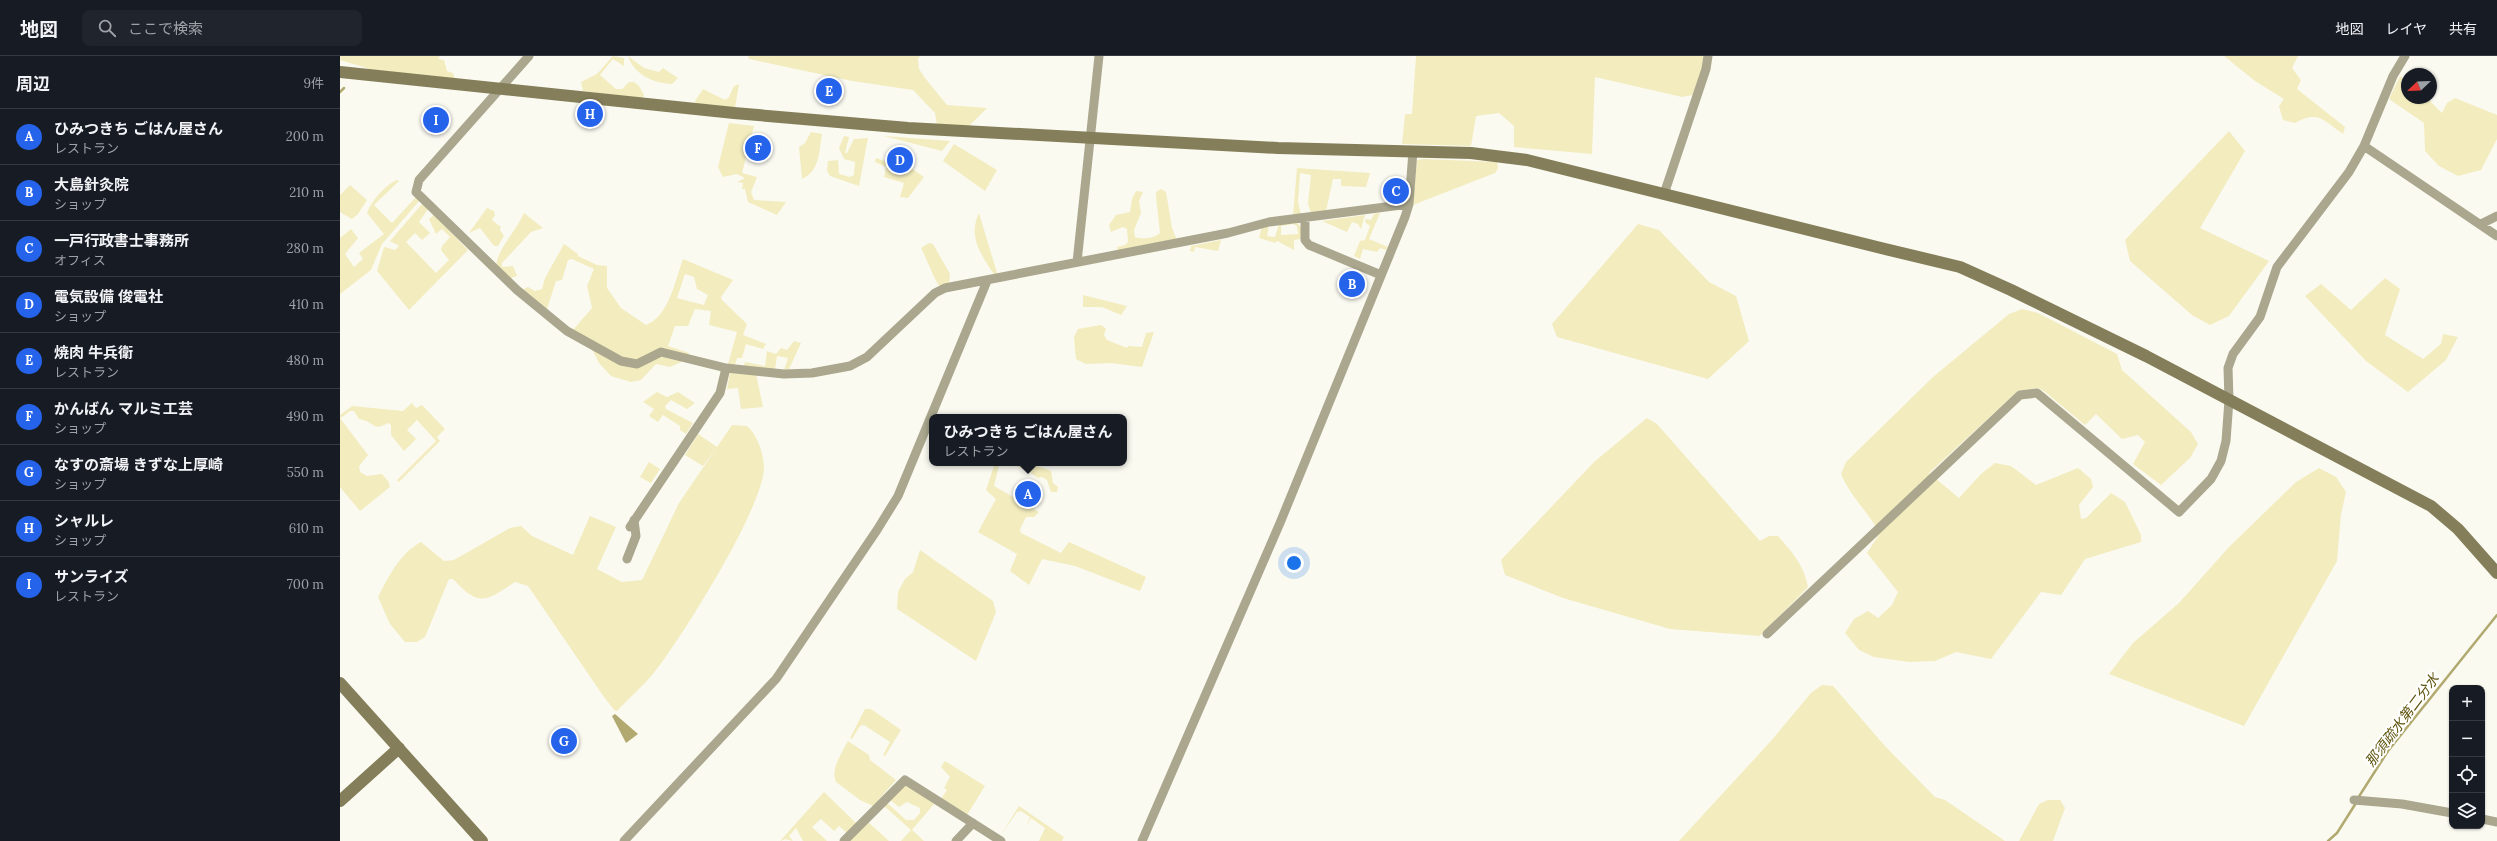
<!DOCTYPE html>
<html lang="ja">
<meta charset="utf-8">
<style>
:root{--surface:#171b24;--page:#20242c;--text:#f1f3f6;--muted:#9ea1a6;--line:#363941;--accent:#2563eb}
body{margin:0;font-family:Lora,"Noto Sans JP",serif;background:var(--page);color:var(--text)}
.controls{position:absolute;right:12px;bottom:12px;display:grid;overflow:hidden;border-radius:8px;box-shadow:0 1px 3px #0004}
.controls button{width:36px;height:36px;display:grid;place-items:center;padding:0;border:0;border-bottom:1px solid var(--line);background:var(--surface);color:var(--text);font:20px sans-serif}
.compass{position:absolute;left:2061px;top:12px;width:36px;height:36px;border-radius:50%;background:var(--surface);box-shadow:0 1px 3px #0004;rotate:247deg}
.you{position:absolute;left:954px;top:507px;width:14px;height:14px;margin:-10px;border:3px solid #fff;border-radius:50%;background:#1a73e8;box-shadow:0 0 0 6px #1a73e833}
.badge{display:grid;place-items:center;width:26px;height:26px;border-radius:50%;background:var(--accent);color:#fff;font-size:13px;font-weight:700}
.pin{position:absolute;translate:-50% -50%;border:2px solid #fff;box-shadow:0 1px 4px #0006}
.popup{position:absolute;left:589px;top:358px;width:198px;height:52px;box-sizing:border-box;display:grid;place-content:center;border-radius:8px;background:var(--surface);filter:drop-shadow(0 1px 3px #0005);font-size:13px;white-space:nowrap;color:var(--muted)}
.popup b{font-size:15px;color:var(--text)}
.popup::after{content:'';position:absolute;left:50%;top:100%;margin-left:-8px;border:8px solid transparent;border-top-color:var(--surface)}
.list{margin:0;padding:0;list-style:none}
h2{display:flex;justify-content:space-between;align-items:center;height:52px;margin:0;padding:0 16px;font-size:17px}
h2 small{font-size:13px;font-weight:400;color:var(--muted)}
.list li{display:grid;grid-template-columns:26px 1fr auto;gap:12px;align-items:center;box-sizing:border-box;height:56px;padding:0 16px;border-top:1px solid var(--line)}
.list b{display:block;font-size:15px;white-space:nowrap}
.list p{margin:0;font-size:13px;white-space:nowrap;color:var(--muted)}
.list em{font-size:13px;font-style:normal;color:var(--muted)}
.icon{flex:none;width:22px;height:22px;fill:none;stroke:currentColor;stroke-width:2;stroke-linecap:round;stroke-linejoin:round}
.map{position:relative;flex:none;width:2157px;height:785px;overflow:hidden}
header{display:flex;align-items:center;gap:24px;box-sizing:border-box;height:56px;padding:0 20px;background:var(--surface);border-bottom:1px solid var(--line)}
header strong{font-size:19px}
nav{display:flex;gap:22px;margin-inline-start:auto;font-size:14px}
.search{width:280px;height:36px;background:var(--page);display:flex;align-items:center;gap:10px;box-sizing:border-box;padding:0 14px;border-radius:8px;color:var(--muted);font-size:15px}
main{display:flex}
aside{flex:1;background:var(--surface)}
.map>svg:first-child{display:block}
.green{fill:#f2ecbe;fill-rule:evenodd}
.water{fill:#b1a96f}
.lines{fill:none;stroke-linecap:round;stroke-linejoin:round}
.stream{stroke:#b1a96f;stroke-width:2.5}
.street{stroke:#aaa78e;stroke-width:9}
.secondary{stroke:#847f5a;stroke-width:12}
.labels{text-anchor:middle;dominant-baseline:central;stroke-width:4;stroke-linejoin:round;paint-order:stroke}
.water-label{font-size:14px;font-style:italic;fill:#5c520a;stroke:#fff}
</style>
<header>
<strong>地図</strong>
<div class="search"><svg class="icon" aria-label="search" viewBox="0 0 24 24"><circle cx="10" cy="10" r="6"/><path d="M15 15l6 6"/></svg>ここで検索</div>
<nav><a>地図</a><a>レイヤ</a><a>共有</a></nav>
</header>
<main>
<aside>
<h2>周辺<small>9件</small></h2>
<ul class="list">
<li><span class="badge">A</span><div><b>ひみつきち ごはん屋さん</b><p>レストラン</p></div><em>200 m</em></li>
<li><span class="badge">B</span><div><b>大島針灸院</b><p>ショップ</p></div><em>210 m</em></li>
<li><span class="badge">C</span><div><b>一戸行政書士事務所</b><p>オフィス</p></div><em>280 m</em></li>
<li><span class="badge">D</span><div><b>電気設備 俊電社</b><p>ショップ</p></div><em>410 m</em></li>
<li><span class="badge">E</span><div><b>焼肉 牛兵衛</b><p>レストラン</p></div><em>480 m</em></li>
<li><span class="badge">F</span><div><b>かんばん マルミ工芸</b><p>ショップ</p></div><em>490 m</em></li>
<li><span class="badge">G</span><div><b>なすの斎場 きずな上厚崎</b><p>ショップ</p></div><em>550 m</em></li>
<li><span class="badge">H</span><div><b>シャルレ</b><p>ショップ</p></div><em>610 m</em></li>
<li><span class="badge">I</span><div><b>サンライズ</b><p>レストラン</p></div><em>700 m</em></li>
</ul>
</aside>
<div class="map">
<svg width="2157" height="785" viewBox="0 0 2157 785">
<rect width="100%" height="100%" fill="#fbfaf1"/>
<path class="green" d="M0 0H100L98 3 104 4 107 15 113 17 115 23 33 14 0 4Z
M273 0 284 2V10L273 3 260 19 276 33H282L289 26H294L299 30 304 39 302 44 243 35 241 26 257 18Z
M288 0 304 12 319 16 323 12 338 22 332 28C312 27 294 18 288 0Z
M408 0H581L578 2 579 13 585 22 607 49 647 52 628 71 597 69 595 57 573 34 512 25 409 3Z
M1076 0H1368L1358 38 1342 41 1255 21 1252 98 1174 91V70L1159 57 1136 60 1131 90 1062 88 1065 58H1072Z
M1884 0H1958L1952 12 1961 24 1957 33 2005 71 2003 78C1983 64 1978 54 1955 67L1943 64 1939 50 1944 43 1915 25Z
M2060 20 2067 25V42H2087L2102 57 2107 47 2115 42 2157 59V83L2141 114 2118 120 2099 110 2085 95 2084 67 2049 43Z
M399 28 395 52 356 48 355 45 363 33 385 44 389 41 394 30Z
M389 67 414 70 402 117 417 121 411 136 414 144 446 146 437 159 408 146 405 133H402L403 127 397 126 405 122 397 118 383 121 378 111Z
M1889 75 1905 95 1860 172 1929 205 1889 260 1870 269 1852 259 1790 205 1785 184Z
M471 76 482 78C479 95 480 115 462 123L459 91 465 87Z
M504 80 509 81 505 97H507L514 83 528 82 519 130 490 120 487 115 488 105 498 104 499 118 510 121 514 119 515 106 504 103 499 92Z
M544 80 610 85 602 95Z
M614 88 657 114 645 135 603 105Z
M536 102 547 106 550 112 567 117 571 112 584 121 568 142 560 141 564 127 544 121 546 111 535 106Z
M1084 103 1157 106 1158 112 1155 117 1073 149 1077 104Z
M957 112 1030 117 1026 131 1001 130V123H993L986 155 971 158 968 147 971 119 960 117 958 146 961 159H953Z
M57 124 59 125 34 149 52 167 76 141 80 144 42 188 31 214 0 238V182L11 173 18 182 5 198 14 211 23 203 19 197 44 178 27 157C32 144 44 130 57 124Z
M10 129 27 144 18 158 12 163 0 156V139Z
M821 133 826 136 832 172 837 184 778 196 777 191 785 189 788 186 787 173 783 171 771 176 769 169 776 159 790 156 792 143 796 135 803 136 799 145 801 157 794 174 795 181C802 184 815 182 820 177L816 140V136Z
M82 148 88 153 79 166 90 177 82 184 75 177 66 186 96 217 109 204 101 194 102 190 110 181 102 173 96 178 89 163 94 159 128 194 69 254 37 215 44 191 55 194 59 190 50 185Z
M147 152 154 155 155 159 152 164 161 171 160 174 164 180 158 190H154L140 172 129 177Z
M184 157 203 172 191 176 162 207V211L173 210 177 220 170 222 156 210C158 192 177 174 184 157Z
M639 157 657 217V219L653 217C640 197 628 180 639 157Z
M1040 157 1029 183 1048 191 1046 194 1040 192 1037 196 1023 193 1020 203 1014 200 1020 185 1025 184 1030 170 1025 166 1026 163 1031 164 1034 158Z
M1025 159 1021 173 1018 168 1012 166 1007 176 982 165Z
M957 166 961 172V183L954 184V194L937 185 935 187 919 182 922 171 929 169 927 180 935 181 939 168ZM953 168 957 170 958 178 941 179V170Z
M1298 168 1319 174 1369 226 1396 240 1409 285 1368 323 1217 281 1212 268Z
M881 184 878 195 855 191 854 196 850 195 851 190Z
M589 187 593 188 610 218 609 228 600 230C596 228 585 199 581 192Z
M224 188 238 198V200L257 209 267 210V232L281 252 306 269C329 260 335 225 343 203L393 224 381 241 382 244 407 268 403 279 426 288 423 293 406 288 402 302H397L395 309 388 308 397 276 369 269 371 255 355 253 348 270H335L328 290 349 297 346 304 330 311 316 308 301 324 291 326 271 320 259 307 253 295 233 274 252 252 247 230 254 213 232 203 228 204 222 224 216 225 207 253 182 234 188 231 195 235 202 233 205 222ZM345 218 354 221 357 233 368 239 364 249 337 242Z
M2045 222 2060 233 2045 279 2083 303 2101 288 2103 278 2118 281 2106 304 2068 336 2026 305 1965 240 1981 228 2011 254Z
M743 239 787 250 781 259 762 251H743Z
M1682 253 1698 257 1777 298 1782 314 1851 376 1858 388 1850 402 1821 429 1793 408 1805 386 1798 379 1782 383 1756 358 1745 369 1704 335 1698 332 1678 335 1589 417 1619 442 1641 418 1655 407 1671 410 1696 429 1738 412 1751 423 1753 431 1739 449 1741 463 1746 462 1771 437 1785 446 1801 479V486L1745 503 1721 539 1701 536 1651 603 1616 596 1595 605 1569 606 1534 601 1519 594 1505 577 1514 563 1528 555 1538 562 1552 549 1558 536 1527 497 1540 477C1528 456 1510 440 1501 418L1506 406 1593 321 1669 258Z
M761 269 766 273 764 279 767 284 787 292 788 290 802 291 806 277 814 276 802 311 771 307 746 308 736 303 734 281 738 273Z
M454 285 461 287 449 313 444 314 448 302 437 300 435 314 404 310 405 306 425 310 427 295 436 298 441 292 447 294Z
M390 316 416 318 423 351 401 353 398 332 387 333Z
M317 336 327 341 338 336 355 347 347 353 331 344 325 350 326 353 353 367 346 378 340 374V370L323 359 318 366 309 360 314 353 303 346Z
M72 347 76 352 82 349 105 373 97 381 100 385 59 426 57 424 96 385 77 364 67 374 76 383 64 395 51 379V369L48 367C32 376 36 366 19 363L14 355H10L1 362 0 359 12 350 63 355Z
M0 362 28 399 19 410 20 416 27 420 42 418 48 425 50 431 20 455 0 431Z
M1307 362 1317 368 1420 485 1429 480H1438C1452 496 1464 509 1468 531L1420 580 1330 573 1223 542 1165 519 1161 504 1254 406Z
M392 369 407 370C418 380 423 396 424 411 425 449 340 585 313 618 302 631 289 642 277 655H275L264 641 188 530 175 526C145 546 139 551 113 523H109L85 581 77 586H65L50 568 38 541C49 520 60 497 81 486L104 505 114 504 170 472 181 470 192 480 233 499 250 460 276 471 257 513 282 526 302 524 339 447Z
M358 378 377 391 363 410 345 399Z
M309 406 320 413 311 427 300 421Z
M655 407 659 409 654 430 699 456 694 461H686L680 473 681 477 721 497 729 486 806 521 800 535 735 510 702 503 689 529 670 515 677 498 638 476 656 443 646 434Z
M670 407H689L711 415 713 427 718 431 717 436H711L707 424 702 421 698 422 688 415Z
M1979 412 1996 421 2006 436 2001 458 1997 505 1904 670 1769 618 1793 587 1839 547 1889 491 1956 426Z
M580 494 653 545 656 556 636 605 557 553 558 536 565 523 573 516Z
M1482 629 1493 630 1545 690 1595 741 1605 744 1665 785H1339L1430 686 1471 637Z
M525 653H531L561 674 545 700 543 699 550 686 524 669 520 670 512 683 510 682Z
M508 685 529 699 530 704 556 724 533 750 520 744 496 726C490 713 502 697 508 685Z
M605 705 645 730 627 759 601 743 607 734 604 732 610 721 601 711Z
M568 729 594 748 572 774 584 785H561L571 774 543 749 546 746 566 764H574L580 757V752L567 746 559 751 549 743 561 730Z
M484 736 516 767 507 777 499 770 494 775 481 763 472 771 487 785H463L456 772 449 780 453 785 445 783 440 785Z
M1708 744H1720L1725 752 1713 785H1679L1699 748Z
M679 750 724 781 722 785H699L705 772 691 762 686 771 690 761 681 755 677 756 661 779Z
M528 766 549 785H510Z"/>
<path class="water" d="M275 658 298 678 286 687 272 660Z"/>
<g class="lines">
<path class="stream" d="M0 36 4 32
M2018 742 2048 695 2157 559
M1988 785 1997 777 2016 747"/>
<path class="street" d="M189 0 79 124 76 136 177 234 227 275 281 305 297 308 321 296 386 312 444 318 472 317 510 310 527 301 595 237 605 232 888 177 929 166 1069 148
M2024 90 2157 180
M1324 138 1366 13 1368 0
M965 162V184L969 189 1041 219
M2141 168 2157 160
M737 206 759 0
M290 471 380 337 386 312
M287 503 296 480 294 464
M1427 578 1680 339 1697 337 1839 456 1871 423 1881 405 1886 385 1889 344 1888 312 1893 298 1920 261 1937 211 2009 116 2024 90 2053 20 2065 0
M2014 744 2062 748 2112 757
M2142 763 2157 766
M284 785 436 623 537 474 558 440 647 225
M504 785 565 724 661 785
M616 785 633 767
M802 785 940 467 1065 161 1069 148 1073 95"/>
<path class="secondary" d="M0 16 394 57 568 72 938 92 1131 97 1187 104 1541 192 1620 211 1671 234 1806 300 2091 450 2118 473 2157 517
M0 627 142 785
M0 745 59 692"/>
</g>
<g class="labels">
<g class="water-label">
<text transform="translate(2062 664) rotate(-53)">那須疏水第二分水</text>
</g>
</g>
</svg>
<div class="controls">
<button>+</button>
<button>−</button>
<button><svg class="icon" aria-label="locate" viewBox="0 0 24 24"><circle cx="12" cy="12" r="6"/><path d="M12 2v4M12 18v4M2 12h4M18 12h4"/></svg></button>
<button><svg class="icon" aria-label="layers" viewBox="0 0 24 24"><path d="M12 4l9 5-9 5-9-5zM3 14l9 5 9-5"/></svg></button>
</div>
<svg class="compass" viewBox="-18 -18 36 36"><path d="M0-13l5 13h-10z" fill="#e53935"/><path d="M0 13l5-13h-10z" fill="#9ea1a6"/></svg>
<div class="you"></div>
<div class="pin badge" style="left:688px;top:438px">A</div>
<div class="popup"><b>ひみつきち ごはん屋さん</b>レストラン</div>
<div class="pin badge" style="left:1012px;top:228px">B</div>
<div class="pin badge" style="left:1056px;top:135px">C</div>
<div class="pin badge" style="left:560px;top:104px">D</div>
<div class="pin badge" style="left:489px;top:35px">E</div>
<div class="pin badge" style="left:418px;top:92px">F</div>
<div class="pin badge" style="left:224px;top:685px">G</div>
<div class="pin badge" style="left:250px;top:58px">H</div>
<div class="pin badge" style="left:96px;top:64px">I</div>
</div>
</main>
